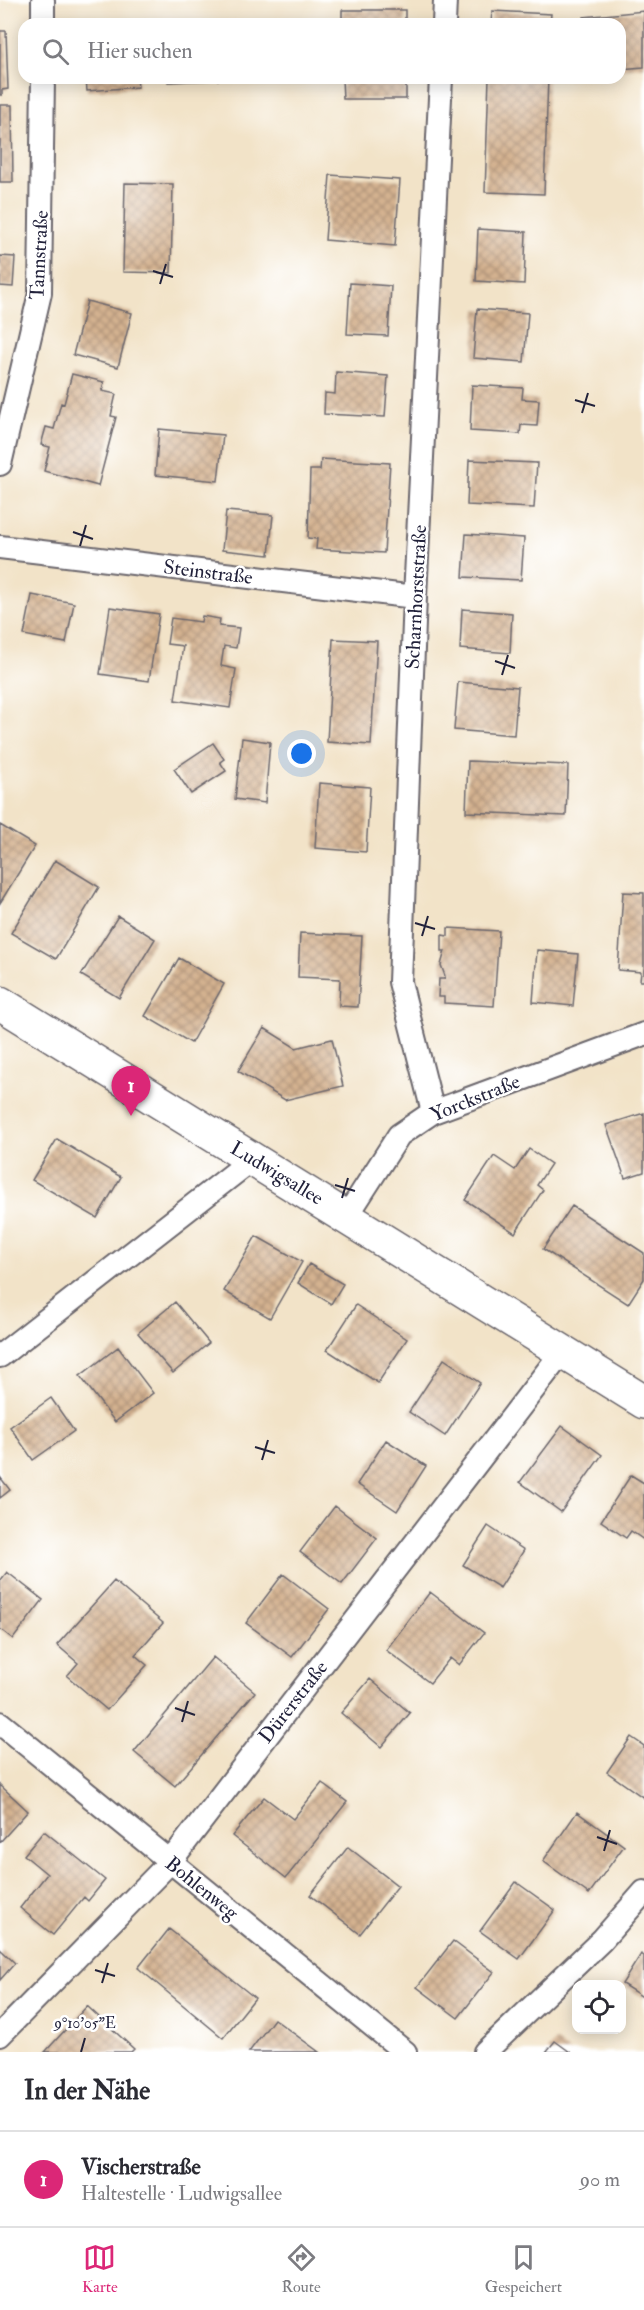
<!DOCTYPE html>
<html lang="de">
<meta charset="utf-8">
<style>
:root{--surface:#fff;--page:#f2f2f3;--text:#2b2b33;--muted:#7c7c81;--line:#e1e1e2;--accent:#db2777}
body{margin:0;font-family:"IM FELL Double Pica",serif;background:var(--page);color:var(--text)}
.controls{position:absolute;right:18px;bottom:18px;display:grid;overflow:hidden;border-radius:12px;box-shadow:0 3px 15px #0003}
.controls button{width:54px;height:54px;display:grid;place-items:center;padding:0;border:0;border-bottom:2px solid var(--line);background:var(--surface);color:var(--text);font:30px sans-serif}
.you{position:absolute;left:302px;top:754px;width:21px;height:21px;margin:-15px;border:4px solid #fff;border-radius:50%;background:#1a73e8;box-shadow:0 0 0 9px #1a73e833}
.badge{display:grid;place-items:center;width:39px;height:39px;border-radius:50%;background:var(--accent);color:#fff;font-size:20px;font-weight:700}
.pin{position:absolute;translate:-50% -50px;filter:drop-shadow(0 2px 3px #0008)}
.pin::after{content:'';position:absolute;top:32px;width:21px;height:18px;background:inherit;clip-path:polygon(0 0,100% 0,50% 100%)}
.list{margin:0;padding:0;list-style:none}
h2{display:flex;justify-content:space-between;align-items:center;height:78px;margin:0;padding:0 24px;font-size:26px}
h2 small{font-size:20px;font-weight:400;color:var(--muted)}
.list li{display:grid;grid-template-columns:39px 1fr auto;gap:18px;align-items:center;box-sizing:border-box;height:96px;padding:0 24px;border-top:2px solid var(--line)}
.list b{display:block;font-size:22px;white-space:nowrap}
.list p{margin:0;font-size:20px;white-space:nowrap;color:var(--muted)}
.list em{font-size:20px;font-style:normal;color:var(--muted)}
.icon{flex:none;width:33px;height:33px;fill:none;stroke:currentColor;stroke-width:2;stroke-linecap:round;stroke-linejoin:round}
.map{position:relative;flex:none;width:644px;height:2052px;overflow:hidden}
.search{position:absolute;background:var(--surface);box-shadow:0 3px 15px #0003;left:18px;right:18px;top:18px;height:66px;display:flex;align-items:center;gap:15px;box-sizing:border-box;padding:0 21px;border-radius:18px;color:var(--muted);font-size:22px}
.sheet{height:174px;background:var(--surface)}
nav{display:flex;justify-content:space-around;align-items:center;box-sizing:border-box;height:84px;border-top:2px solid var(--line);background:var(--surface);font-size:16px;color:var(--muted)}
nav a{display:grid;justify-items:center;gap:3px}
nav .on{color:var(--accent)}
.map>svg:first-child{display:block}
.building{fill:url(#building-cross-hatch)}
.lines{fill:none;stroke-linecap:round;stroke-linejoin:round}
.street-casing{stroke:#6b666c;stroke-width:26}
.secondary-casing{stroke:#6b666c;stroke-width:36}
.street{stroke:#fff;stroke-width:22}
.secondary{stroke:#fff;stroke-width:33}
.ticks{fill:none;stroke:#22223b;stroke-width:2}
.labels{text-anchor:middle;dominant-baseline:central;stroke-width:5;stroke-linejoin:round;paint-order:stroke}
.street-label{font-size:20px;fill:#22223b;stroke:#fff}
.ticks-label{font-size:15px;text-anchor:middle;fill:#22223b;stroke:#fff;stroke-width:5;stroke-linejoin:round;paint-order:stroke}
</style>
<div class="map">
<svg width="644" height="2052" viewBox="0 0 644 2052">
<defs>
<pattern id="building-cross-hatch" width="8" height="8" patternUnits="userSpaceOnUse" patternTransform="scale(1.5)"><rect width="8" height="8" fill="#d4b290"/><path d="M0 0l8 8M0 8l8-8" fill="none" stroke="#ac9077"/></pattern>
</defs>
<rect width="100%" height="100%" fill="#fff"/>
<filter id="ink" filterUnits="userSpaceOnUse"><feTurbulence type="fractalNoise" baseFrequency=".0167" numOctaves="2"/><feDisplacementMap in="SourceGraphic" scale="12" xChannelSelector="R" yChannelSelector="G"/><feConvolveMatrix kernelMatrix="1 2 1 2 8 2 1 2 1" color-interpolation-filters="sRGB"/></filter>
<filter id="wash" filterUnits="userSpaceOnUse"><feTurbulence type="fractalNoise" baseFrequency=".008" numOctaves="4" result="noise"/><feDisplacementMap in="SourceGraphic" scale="24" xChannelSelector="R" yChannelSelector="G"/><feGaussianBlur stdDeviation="1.35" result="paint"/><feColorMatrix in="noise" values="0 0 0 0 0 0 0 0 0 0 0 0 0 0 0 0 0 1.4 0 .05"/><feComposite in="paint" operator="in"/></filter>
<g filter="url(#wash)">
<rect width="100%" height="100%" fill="#f2e3c8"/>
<g id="blocks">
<path class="building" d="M342 10H405V24H342Z
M492 11 551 14 550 24H491Z
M644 11V67L620 69V24H585L584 17Z
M0 31H6L8 89 2 90V95H0Z
M86 78H137L138 87 87 91Z
M168 78H218V80L168 82Z
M342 78H406V99H343Z
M489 78H548L544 194 485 192Z
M0 105H12L13 182H0Z
M330 175 400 180 395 246 325 240Z
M125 183 173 184 171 273 123 272Z
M478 229 526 232 524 284 476 281Z
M0 256 15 257 13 287 0 286Z
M350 283 391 286 388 336 347 334Z
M87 301 132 313 118 367 73 355Z
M477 309 528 313 524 362 473 358Z
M336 372 388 376 385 417 324 414 325 393 335 394Z
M72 374 104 382 102 391 116 394 111 416 116 417 98 486 44 471 50 447 41 445 46 427 54 429 61 403 64 404Z
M472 385 523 388 522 399 539 400 537 426 521 425 520 434 470 431Z
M159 429 223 435 218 481 155 475Z
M321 459 390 463 384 553 316 549 317 539 308 538 310 470H320Z
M469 460 537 463 534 508 467 505Z
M226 511 273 515 269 555 222 550Z
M466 534 524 538 521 580 463 577Z
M32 595 74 603 66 643 24 635Z
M110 607 159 614 149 681 100 674Z
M462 609 512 613 510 653 460 649Z
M202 616 220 619 219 626 239 628 236 648 224 646 221 666 236 669 230 708 175 700 183 646 167 644 171 618 201 622Z
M333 639 377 641 371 745 327 742Z
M458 682 518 687 514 735 454 730Z
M242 738 270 742 265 803 235 799Z
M213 743 224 759 220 762 226 771 191 794 174 769Z
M468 761 568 765 566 816 466 812Z
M319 783 370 787 366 852 315 848Z
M0 825 35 846 0 903Z
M55 860 99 887 56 959 11 933Z
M623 892 644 893V981H640L641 972 618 970Z
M118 916 155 939 119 998 81 975Z
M448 928 499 931 494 1006 444 1003V997H438L439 979H444L445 976 441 965 445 951H442V935L448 936Z
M300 933 362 936 358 1007 339 1006 340 979 298 977Z
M537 950 578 954 573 1006 533 1002Z
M179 958 224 984 191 1043 145 1016Z
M264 1028 296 1048 332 1039 343 1086 285 1100 238 1071Z
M644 1113V1172L625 1178 606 1125Z
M57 1139 121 1177 97 1218 32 1180Z
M529 1149 551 1164 537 1185 543 1190 515 1233 465 1200 494 1156 515 1170Z
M572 1206 644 1253V1279L628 1304 543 1249Z
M256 1236 302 1262 270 1318 224 1291Z
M309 1264 343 1284 331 1304 298 1283Z
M175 1302 209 1343 173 1373 138 1333Z
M356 1305 407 1339 378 1383 327 1350Z
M118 1347 153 1393 115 1422 80 1376Z
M444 1359 480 1383 445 1436 409 1412Z
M51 1398 74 1431 33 1460 10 1427Z
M562 1426 602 1455 561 1512 520 1482Z
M386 1440 426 1466 397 1511 357 1484Z
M631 1475 644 1483V1540L631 1531 626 1538 601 1521Z
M0 1477 10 1490 0 1498Z
M335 1506 377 1538 342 1584 300 1552Z
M488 1526 524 1550 500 1588 463 1565Z
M7 1572 43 1600 13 1639 0 1629V1581Z
M283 1574 329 1609 292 1657 246 1623Z
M114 1581 163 1623 135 1655 147 1665 107 1710 67 1676 78 1663 57 1645Z
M430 1592 484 1633 459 1665 450 1658 430 1683 386 1650Z
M213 1657 255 1692 175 1786 134 1752Z
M370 1679 410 1713 381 1747 341 1713Z
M631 1737 644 1746V1798L607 1772Z
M322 1783 347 1802 286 1878 232 1836 264 1797 293 1819Z
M0 1785 28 1811 0 1842Z
M577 1812 624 1846 589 1894 543 1861Z
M44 1831 105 1880 88 1901 84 1897 53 1935 20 1908 47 1874 24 1855Z
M348 1847 398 1886 360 1934 310 1895Z
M516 1882 555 1910 519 1959 480 1931Z
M169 1929 255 1998 223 2038 138 1968Z
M453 1941 494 1972 458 2018 417 1987Z
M0 1949 15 1963 0 1980Z
M641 1954 644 1956V1998L622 1984Z
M87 2006 134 2049 131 2052H45Z
M274 2019 319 2052H249Z
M555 2041 570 2052H546Z"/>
</g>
</g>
<g filter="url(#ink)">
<use href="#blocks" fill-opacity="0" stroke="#6b666c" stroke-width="1.5"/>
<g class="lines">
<g class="street-casing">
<path id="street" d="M43 24V0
M444 24 445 0
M0 464 40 293 43 78
M0 547 415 597
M433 1112 400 982 415 597 441 78
M347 1216 399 1135 433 1112 644 1034
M0 1356 254 1158
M0 1723 405 2052
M0 2035 170 1862 563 1351
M485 2052 602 1940 644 1892"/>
</g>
<g class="secondary-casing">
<path id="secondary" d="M0 1003 644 1402"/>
</g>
<use href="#street" class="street"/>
<use href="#secondary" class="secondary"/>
</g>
</g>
<path class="ticks" d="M153 271 173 277M160 284 166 264M575 400 595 406M582 413 588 393M73 532 93 539M80 546 86 525M495 661 515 668M502 675 508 655M415 923 435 929M422 936 428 916M335 1185 355 1191M342 1198 348 1178M255 1447 275 1453M262 1460 268 1440M175 1708 195 1715M182 1722 188 1701M597 1837 617 1844M604 1851 610 1830M95 1970 115 1976M102 1983 108 1963M81 2052 85 2038"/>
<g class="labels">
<g class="street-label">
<text transform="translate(39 255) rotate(-87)">Tannstraße</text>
<text transform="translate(208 572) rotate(7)">Steinstraße</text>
<text transform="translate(416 597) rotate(-87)">Scharnhorststraße</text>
<text transform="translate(475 1098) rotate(-22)">Yorckstraße</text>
<text transform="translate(277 1173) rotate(31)">Ludwigsallee</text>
<text transform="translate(293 1702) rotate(-52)">Dürerstraße</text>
<text transform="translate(202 1888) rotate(39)">Bohlenweg</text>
</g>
</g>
<g class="ticks-label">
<text x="85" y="2028">9°10'05"E</text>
</g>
</svg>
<div class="controls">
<button><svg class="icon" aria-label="locate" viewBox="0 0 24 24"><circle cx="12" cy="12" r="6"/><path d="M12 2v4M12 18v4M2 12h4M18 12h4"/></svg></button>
</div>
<div class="you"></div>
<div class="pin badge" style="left:131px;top:1116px">1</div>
<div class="search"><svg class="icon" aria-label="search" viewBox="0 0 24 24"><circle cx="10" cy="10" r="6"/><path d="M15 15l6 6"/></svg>Hier suchen</div>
</div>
<section class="sheet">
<h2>In der Nähe<small></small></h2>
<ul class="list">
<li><span class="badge">1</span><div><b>Vischerstraße</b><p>Haltestelle · Ludwigsallee</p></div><em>90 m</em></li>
</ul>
</section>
<nav>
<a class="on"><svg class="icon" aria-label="map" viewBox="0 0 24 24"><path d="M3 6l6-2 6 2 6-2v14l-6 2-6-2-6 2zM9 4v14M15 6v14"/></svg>Karte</a>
<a><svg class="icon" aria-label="directions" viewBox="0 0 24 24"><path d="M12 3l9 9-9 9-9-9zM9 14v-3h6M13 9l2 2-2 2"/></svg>Route</a>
<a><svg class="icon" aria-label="saved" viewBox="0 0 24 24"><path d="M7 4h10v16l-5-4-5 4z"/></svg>Gespeichert</a>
</nav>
